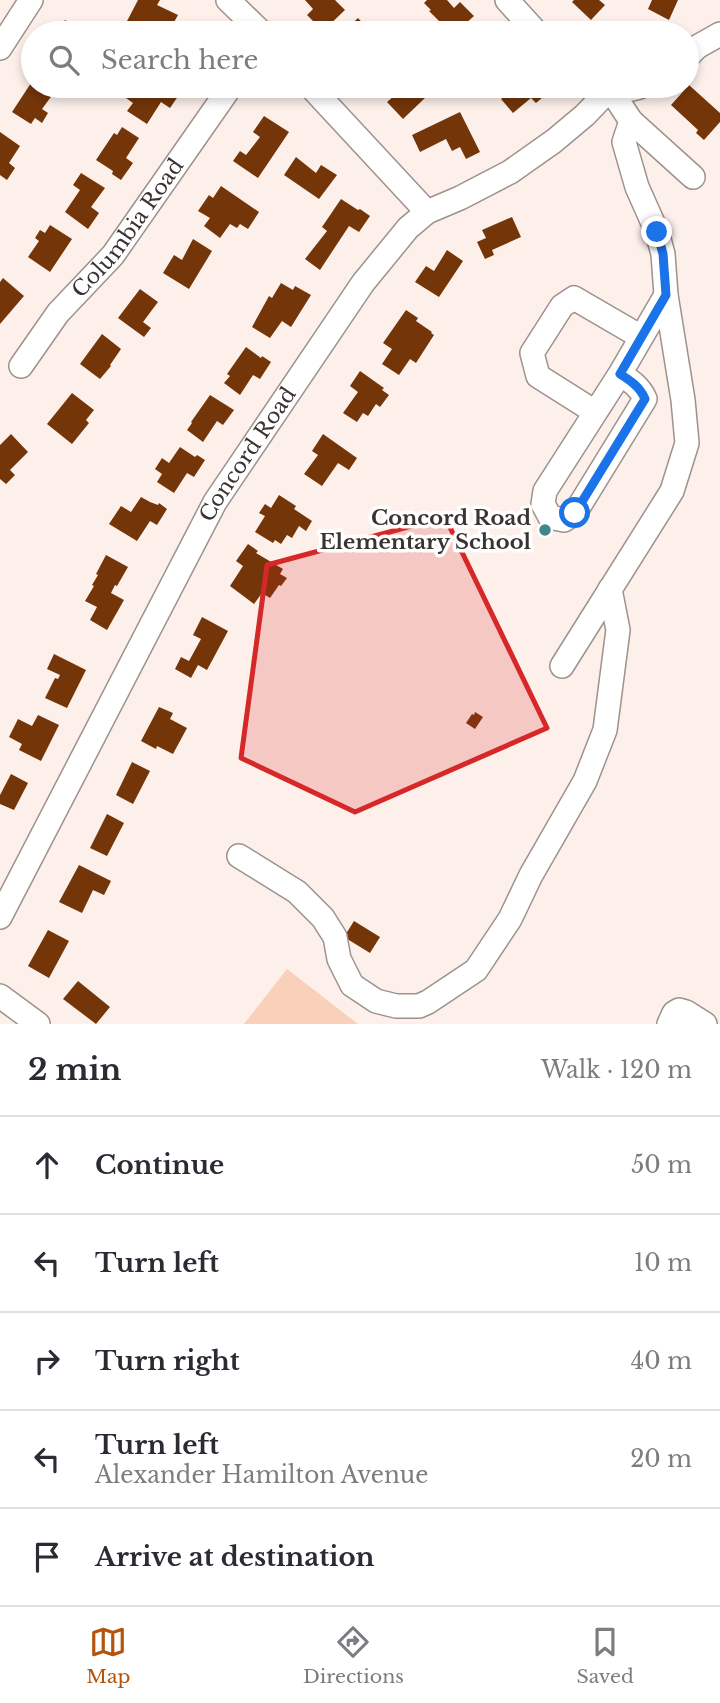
<!DOCTYPE html>
<meta charset="utf-8">
<style>
:root{--surface:#fff;--page:#f7f7f7;--text:#2b2b33;--muted:#7c7c81;--line:#e1e1e2;--accent:#b45309}
body{margin:0;font-family:"Libre Baskerville",serif;background:var(--page);color:var(--text)}
.stop{position:absolute;width:21px;height:21px;margin:-16px;border:5px solid #1a73e8;border-radius:50%;background:#fff}
.stop.end{background:#1a73e8;border-color:#fff;box-shadow:0 2px 7px #0008}
.list{margin:0;padding:0;list-style:none}
h2{display:flex;justify-content:space-between;align-items:center;height:91px;margin:0;padding:0 28px;font-size:30px}
h2 small{font-size:23px;font-weight:400;color:var(--muted)}
.list li{display:grid;grid-template-columns:46px 1fr auto;gap:21px;align-items:center;box-sizing:border-box;height:98px;padding:0 28px;border-top:2px solid var(--line)}
.list b{display:block;font-size:26px;white-space:nowrap}
.list p{margin:0;font-size:23px;white-space:nowrap;color:var(--muted)}
.list em{font-size:23px;font-style:normal;color:var(--muted)}
.icon{flex:none;width:38px;height:38px;fill:none;stroke:currentColor;stroke-width:2;stroke-linecap:round;stroke-linejoin:round}
.map{position:relative;flex:none;width:720px;height:1024px;overflow:hidden}
.search{position:absolute;background:var(--surface);box-shadow:0 4px 10px #0003;left:21px;right:21px;top:21px;height:77px;display:flex;align-items:center;gap:18px;box-sizing:border-box;padding:0 24px;border-radius:38px;color:var(--muted);font-size:26px}
.sheet{height:581px;background:var(--surface)}
nav{display:flex;justify-content:space-around;align-items:center;box-sizing:border-box;height:98px;border-top:2px solid var(--line);background:var(--surface);font-size:19px;color:var(--muted)}
nav a{display:grid;justify-items:center;gap:4px}
nav .on{color:var(--accent)}
.map>svg:first-child{display:block}
.green{fill:#f9d0ba}
.building{fill:#743509}
.lines{fill:none;stroke-linecap:round;stroke-linejoin:round}
.minor-casing{stroke:#9d928c;stroke-width:26}
.minor{stroke:#fff;stroke-width:23}
.route{stroke:#1a73e8;stroke-width:9}
.marked{fill:#d62828;fill-opacity:0.2;stroke:#d62828;stroke-width:5;stroke-linejoin:round}
.poi-dot{fill:#3f878b;stroke:#fff;stroke-width:2.5}
.labels{text-anchor:middle;dominant-baseline:central;stroke-width:7;stroke-linejoin:round;paint-order:stroke}
.street-label{font-size:21px;fill:#393431;stroke:#fff}
.poi-label{font-size:21px;font-weight:bold;fill:#393431;stroke:#fff;text-anchor:end}
</style>
<div class="map">
<svg width="720" height="1024" viewBox="0 0 720 1024">
<rect width="100%" height="100%" fill="#fdf0ea"/>
<path class="green" d="M287 969 358 1024H244Z"/>
<path class="building" d="M138 0H160L157 5 178 15 168 33H144L126 23Z
M305 0H335L345 10 323 31 307 15 313 9Z
M427 0H447L454 8 460 2 474 16 455 33H451L429 11 431 10 424 3Z
M574 0H599L605 5 591 20 572 2Z
M652 0H678L669 20 648 9Z
M358 18 372 33H342Z
M65 20 84 33H56Z
M33 80V86H40L53 94 42 109 48 113 42 123 35 118 31 124 12 112Z
M689 85 720 113V122L704 140 696 133 698 130 671 105Z
M134 86H172L181 92 170 108 161 102 147 124 127 111 133 103 126 98Z
M384 86H415L426 97 403 119 387 102 394 96Z
M516 86H556L536 103 531 98 513 113 501 99Z
M460 112 480 152 466 159 460 147 452 151 446 139 420 152 412 135Z
M264 116 289 132 258 178 233 161 240 151 246 155 260 137 253 132Z
M122 127 139 138 126 158 133 163 121 180 112 174 113 171 96 160 114 133 117 135Z
M0 132 20 146 9 163 15 168 7 180 0 175Z
M296 157 316 173 321 165 337 175 319 199 284 175Z
M81 173 105 188 91 207 99 213 88 229 65 212 80 190 73 185Z
M221 186 259 212 248 229 240 224 237 228 230 224 220 238 204 226 210 218 198 211 209 195 213 198Z
M341 199 358 210 360 209 370 216 359 232 349 226 320 270 305 259 327 231 322 227Z
M512 217 521 237 492 250 494 255 485 259 477 242 486 238 482 230Z
M50 225 72 239 50 272 28 257 39 241 35 238 40 230 45 233Z
M193 239 212 251 189 289 163 273 174 255 182 260Z
M447 250 463 261 439 297 415 282 426 266 434 271Z
M3 278 24 296 0 324V282Z
M281 283 293 290 295 286 311 295 291 327 282 321 270 338 252 327 269 296 272 298Z
M140 289 158 302 143 322 151 328 144 337 118 318Z
M406 310 418 318 416 321 432 332 431 333 434 335 416 363 410 359 399 375 382 364 392 349 383 343Z
M102 334 121 349 110 365 111 366 100 379 80 364Z
M246 347 261 358 262 356 271 362 260 379 253 375 240 395 224 383 230 376 227 374Z
M360 371 384 388 382 390 389 395 380 407 376 404 368 416 363 413 357 422 343 413 358 392 350 386Z
M72 393 94 410 86 420 89 423 72 444 47 424Z
M210 395 234 410 223 425 217 421 203 442 187 430 192 423 191 422Z
M11 434 28 452 10 470 15 475 6 484 0 479V445Z
M323 434 357 458 349 470 338 463 322 486 304 474 318 455 312 451Z
M180 447 195 457 197 455 205 460 194 477 187 473 174 493 157 482 162 474 155 469 162 458 169 463Z
M279 495 296 506 294 509 312 521 306 531 299 526 292 538 287 535 281 544 275 540 273 543 255 532 265 516 259 513 265 504 271 508Z
M141 497 150 502 158 505 159 503 167 509 157 525 150 521 137 541 109 524 121 506 131 512Z
M248 544 258 551 256 553 283 569 280 574 287 578 281 586 279 585 270 598 262 593 254 604 230 586 243 566 236 561Z
M106 555 128 567 117 586 115 585 111 593 124 600 107 630 90 620 97 607 85 601 94 586 92 585 98 575 96 574Z
M202 617 228 631 207 670 198 665 191 678 175 669 181 657 189 661 201 639 193 635Z
M54 654 86 670 67 708 45 698 55 678 58 679 60 675 47 669Z
M159 707 173 713 170 719 187 728 173 754 157 746 156 749 141 741Z
M475 712 483 717 475 729 466 723 472 714 474 715Z
M38 715 59 725 41 761 19 750 22 744 9 737 18 719 32 726Z
M132 762 150 771 133 804 116 795Z
M11 774 28 783 14 810 0 804V795Z
M107 814 124 823 107 856 90 848Z
M79 865 111 881 104 895 93 890 82 913 59 902Z
M354 921 380 937 370 953 344 937Z
M48 930 69 941 49 978 28 966Z
M78 981 110 1007 96 1024 63 999Z"/>
<g class="lines">
<g class="minor-casing">
<g id="minor">
<path d="M228 0 262 33"/>
<path d="M507 0 537 33"/>
<path d="M0 48 31 0"/>
<path d="M687 57 697 47 720 34"/>
<path d="M310 86 427 212"/>
<path d="M587 86C604 89 626 93 642 86"/>
<path d="M611 86 610 89 631 121 693 177"/>
<path id="s1" d="M21 366 58 313 113 255 231 86"/>
<path d="M620 374C631 381 640 387 645 399L575 513 564 520 550 517 543 504 545 491 620 374 666 295"/>
<path d="M595 412 538 376 532 353 562 306 574 298 641 337"/>
<path d="M562 666 672 491 687 443 683 400 666 295 663 254 657 232 637 187 624 142 631 121"/>
<path d="M239 856 297 892 323 918 335 937 339 959 352 985 376 1001 396 1006H419L428 1002 476 970 510 919 531 875 585 781 605 730 618 630 610 589"/>
<path id="s2" d="M0 917 215 502 363 283 408 228 427 212 460 198 510 172 554 141 585 115 610 89"/>
<path d="M0 996 38 1024"/>
<path d="M669 1024 674 1013 679 1010 686 1012 705 1024"/>
</g>
</g>
<use href="#minor" class="minor"/>
</g>
<g class="lines">
<path class="route" d="M575 513 645 399C640 387 631 381 620 374L666 295 663 254 657 232"/>
</g>
<path class="marked" d="M445 517 547 728 355 812 241 758 267 565Z"/>
<circle class="poi-dot" cx="545" cy="530" r="7"/>
<g class="labels">
<g class="street-label">
<text stroke="none"><textPath href="#s1" startOffset="175">Columbia Road</textPath></text>
<text stroke="none"><textPath href="#s2" startOffset="525">Concord Road</textPath></text>
</g>
<g class="poi-label">
<text x="531" y="518">Concord Road<tspan x="531" dy="24">Elementary School</tspan></text>
</g>
</g>
</svg>
<div class="stop" style="left:575px;top:513px"></div>
<div class="stop end" style="left:657px;top:232px"></div>
<div class="search"><svg class="icon" aria-label="search" viewBox="0 0 24 24"><circle cx="10" cy="10" r="6"/><path d="M15 15l6 6"/></svg>Search here</div>
</div>
<section class="sheet">
<h2>2 min<small>Walk · 120 m</small></h2>
<ul class="list">
<li><svg class="icon" aria-label="ahead" viewBox="0 0 24 24"><path d="M12 20V5M6 11l6-6 6 6"/></svg><div><b>Continue</b></div><em>50 m</em></li>
<li><svg class="icon" aria-label="left" viewBox="0 0 24 24"><path d="M17 20v-9H6M10 6l-5 5 5 5"/></svg><div><b>Turn left</b></div><em>10 m</em></li>
<li><svg class="icon" aria-label="right" viewBox="0 0 24 24"><path d="M7 20v-9h11M14 6l5 5-5 5"/></svg><div><b>Turn right</b></div><em>40 m</em></li>
<li><svg class="icon" aria-label="left" viewBox="0 0 24 24"><path d="M17 20v-9H6M10 6l-5 5 5 5"/></svg><div><b>Turn left</b><p>Alexander Hamilton Avenue</p></div><em>20 m</em></li>
<li><svg class="icon" aria-label="arrive" viewBox="0 0 24 24"><path d="M6 21V4h12l-3 4 3 4H6"/></svg><div><b>Arrive at destination</b></div></li>
</ul>
</section>
<nav>
<a class="on"><svg class="icon" aria-label="map" viewBox="0 0 24 24"><path d="M3 6l6-2 6 2 6-2v14l-6 2-6-2-6 2zM9 4v14M15 6v14"/></svg>Map</a>
<a><svg class="icon" aria-label="directions" viewBox="0 0 24 24"><path d="M12 3l9 9-9 9-9-9zM9 14v-3h6M13 9l2 2-2 2"/></svg>Directions</a>
<a><svg class="icon" aria-label="saved" viewBox="0 0 24 24"><path d="M7 4h10v16l-5-4-5 4z"/></svg>Saved</a>
</nav>
